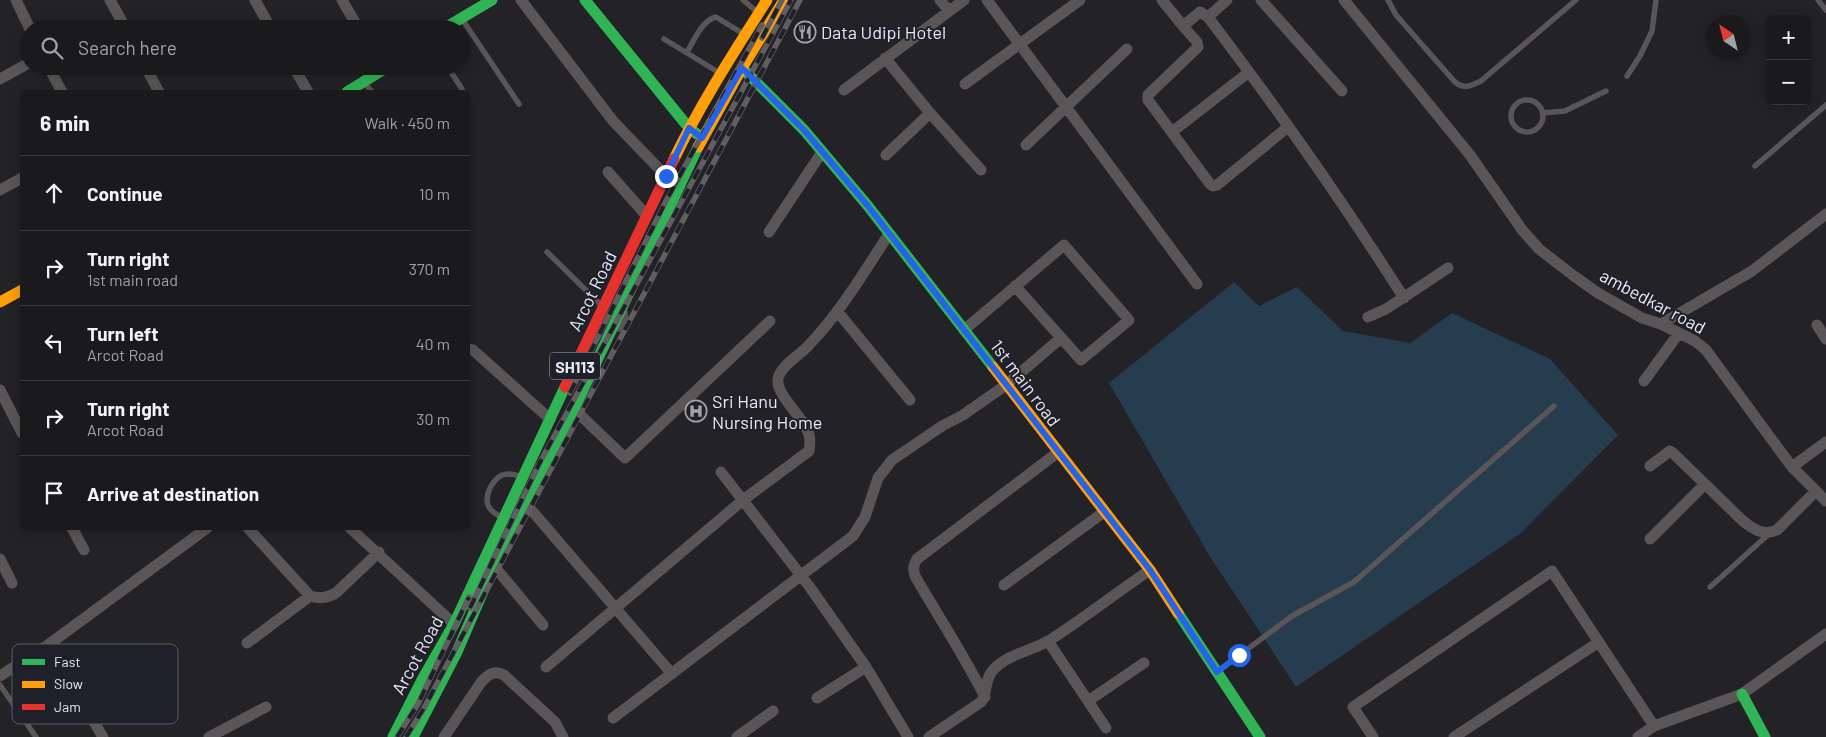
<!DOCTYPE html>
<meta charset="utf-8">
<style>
:root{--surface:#1a1a1d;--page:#27272a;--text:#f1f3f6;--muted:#9fa1a4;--line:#38383b}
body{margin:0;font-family:Barlow,sans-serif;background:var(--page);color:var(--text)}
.controls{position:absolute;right:15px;top:15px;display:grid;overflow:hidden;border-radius:8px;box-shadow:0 2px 12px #0003}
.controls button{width:45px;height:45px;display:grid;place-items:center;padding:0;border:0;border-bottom:1px solid var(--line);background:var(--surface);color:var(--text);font:25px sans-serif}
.compass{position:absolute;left:1706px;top:15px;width:45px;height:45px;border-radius:50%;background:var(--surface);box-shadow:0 2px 12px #0003;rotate:325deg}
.stop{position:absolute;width:15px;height:15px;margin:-11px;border:4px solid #2563eb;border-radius:50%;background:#fff}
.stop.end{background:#2563eb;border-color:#fff;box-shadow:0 1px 5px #0008}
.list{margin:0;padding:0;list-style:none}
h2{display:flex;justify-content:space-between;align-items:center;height:65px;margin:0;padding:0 20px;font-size:21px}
h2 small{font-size:16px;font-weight:400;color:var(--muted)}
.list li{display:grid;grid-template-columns:32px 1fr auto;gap:15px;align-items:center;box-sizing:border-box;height:75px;padding:0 20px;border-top:1px solid var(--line)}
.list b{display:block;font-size:19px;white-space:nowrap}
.list p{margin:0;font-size:16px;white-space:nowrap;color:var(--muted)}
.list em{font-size:16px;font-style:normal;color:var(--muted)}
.icon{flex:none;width:28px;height:28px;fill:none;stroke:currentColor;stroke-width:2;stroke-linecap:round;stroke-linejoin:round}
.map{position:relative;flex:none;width:1826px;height:737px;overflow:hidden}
.search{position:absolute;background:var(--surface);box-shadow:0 2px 12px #0003;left:20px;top:20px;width:450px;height:55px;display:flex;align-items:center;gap:12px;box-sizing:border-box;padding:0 18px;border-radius:28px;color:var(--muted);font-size:19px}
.panel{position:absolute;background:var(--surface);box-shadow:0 2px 12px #0003;left:20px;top:90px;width:450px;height:440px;border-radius:8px}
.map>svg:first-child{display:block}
.water{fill:#263d50}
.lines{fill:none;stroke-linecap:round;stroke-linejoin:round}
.lane{stroke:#5a5556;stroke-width:5.5}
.street{stroke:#5a5556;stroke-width:11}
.fast{stroke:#30b455;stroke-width:11}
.slow{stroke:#ff9f0a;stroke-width:11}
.jam{stroke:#e5322d;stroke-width:11}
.rail-casing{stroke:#615e61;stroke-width:5.5}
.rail{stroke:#1f202a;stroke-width:4;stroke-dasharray:11;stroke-linecap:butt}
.route{stroke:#2563eb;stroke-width:6}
.labels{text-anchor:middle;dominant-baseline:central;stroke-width:4;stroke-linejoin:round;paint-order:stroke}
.shield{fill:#1f202a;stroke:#acacb4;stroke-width:1}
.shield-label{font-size:16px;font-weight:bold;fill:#e8e8ef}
.poi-label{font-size:18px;fill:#e8e8ef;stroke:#1f202a;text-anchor:start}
.street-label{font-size:18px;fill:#e8e8ef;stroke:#1f202a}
.key{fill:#1f202a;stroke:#5b5c65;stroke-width:1}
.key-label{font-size:14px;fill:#e8e8ef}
</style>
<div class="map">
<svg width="1826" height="737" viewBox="0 0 1826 737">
<rect width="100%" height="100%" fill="#222227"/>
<path class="water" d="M1234 282 1259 306 1297 287 1343 331 1410 343 1452 313 1550 359 1618 435 1521 533 1296 687 1209 555 1109 383Z"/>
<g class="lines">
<path class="lane" d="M743 0 757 12
M1388 0 1396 15 1454 81C1463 90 1471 86 1481 81L1576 0
M1818 0 1826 10
M462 19 519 104
M664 39 718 72
M687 52C694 41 702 20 716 17L742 33
M447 66 462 89
M1627 76 1640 56 1652 31 1656 0
M364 82 372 92
M1511 116a16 16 0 1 1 32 0a16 16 0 1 1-32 0Z
M1542 113 1565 111 1606 91
M1755 166 1826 105
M547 252 601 305
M619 329 626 320 625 312
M501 517C487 510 484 502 490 488 497 475 505 471 519 476
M1710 587 1770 533
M1217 672 1292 616 1354 582 1554 406
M0 685 36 737"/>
<path class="street" d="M16 0 30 29
M110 0 126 29
M255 0 271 29
M342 0 359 29
M521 0 613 121 666 176
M940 0 949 11
M987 0 1197 284
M1162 0 1183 26
M1261 0 1342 91
M1344 0 1470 155 1523 231 1539 249 1574 276 1598 293 1642 318 1661 324 1695 341 1706 350 1792 467 1826 501
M1208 17 1227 0
M885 58 930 113 981 170
M48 66 62 92
M145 66 159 92
M293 66 308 92
M0 79 29 63
M965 84 1080 0
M844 90 964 0
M1288 127 1217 185 1213 186 1210 184 1148 100V95L1150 93 1198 47 1197 42 1183 26 1200 12 1208 17C1277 108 1343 202 1404 298
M1172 132 1249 72
M1026 145 1127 49
M886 155 930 113
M608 172 647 216
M0 190 22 178
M769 232 822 152
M837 311 910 400
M1368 317 1386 309 1448 268
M1661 324 1752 271 1826 214
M1817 325 1826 339
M964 330 1064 245 1129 320 1081 360 1015 286
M468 349 473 350 550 419
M1644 381 1679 333
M0 390 22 433
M574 409 625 458 770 321
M1650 466 1670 451 1673 453 1744 522C1755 530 1763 536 1777 530L1816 491
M1792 467 1826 442
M721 472 809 586 866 667 908 737
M523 503 527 505 672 674
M72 528 84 550
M248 528 310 596C320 599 326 598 336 593L379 552
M350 528 454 624
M1650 539 1705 484
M0 559 12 583
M494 566 543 625
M1004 585 1104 512
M1048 641 1106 728
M247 643 310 596
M48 645 103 737
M546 667 743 500 809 451C810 445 811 438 808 432 803 417 776 395 778 379 780 366 800 355 808 346 840 313 864 272 889 234
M0 676 48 645 207 528
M985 697C964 655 938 616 915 576 913 569 913 565 917 559L1057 453
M817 698 866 667
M1088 701 1144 663
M613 718 853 536 865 517 878 478 892 460 942 426 963 415 1006 385 1061 338
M209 737 266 707
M444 737 482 681C489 674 495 670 504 675L555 722 563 737
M737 737 773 711
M929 737 981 702C988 692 984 680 993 670 1007 654 1032 651 1050 640 1084 618 1116 593 1150 570
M1373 737 1353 707 1552 571 1654 726
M1454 737 1599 642
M1638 737 1654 726 1742 694 1826 634"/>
<path class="fast" d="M585 0 689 128 697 134
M443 29 492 0
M742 68 804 130 868 206 993 367
M347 92 389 66
M1178 613 1260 737
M1742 694 1765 737
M393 737 423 678 454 624 565 387
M413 737 456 654 494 566 527 505 574 409 698 147"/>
<path class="slow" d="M698 147 742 68 784 0
M674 159C701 103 734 52 767 0
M0 302 22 290
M993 367 1150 570 1178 613"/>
<path class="jam" d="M565 387 674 159"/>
<g class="rail-casing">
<path id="rail" d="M762 38 782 0
M570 393 666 201 762 25
M470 608 539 464 791 0
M397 737 418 704 469 597
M406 737 424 708 800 0"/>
</g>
<use href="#rail" class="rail"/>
</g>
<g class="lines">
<path class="route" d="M666 176 689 128 702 138 742 68 804 130 868 206 1150 570 1217 672 1239 655"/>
</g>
<defs>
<g id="restaurant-ring" transform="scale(1.125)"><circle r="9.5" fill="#1f202a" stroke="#a3a3a9" stroke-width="1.5"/><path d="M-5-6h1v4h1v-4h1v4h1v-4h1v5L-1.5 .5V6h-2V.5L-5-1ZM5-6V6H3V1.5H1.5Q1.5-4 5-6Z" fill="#a3a3a9"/></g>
<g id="hospital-ring" transform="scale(1.125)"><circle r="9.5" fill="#1f202a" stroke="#a3a3a9" stroke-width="1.5"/><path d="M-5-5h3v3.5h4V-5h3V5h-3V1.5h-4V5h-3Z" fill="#a3a3a9"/></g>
</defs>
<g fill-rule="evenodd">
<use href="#restaurant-ring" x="805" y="32"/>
<use href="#hospital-ring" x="696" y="411"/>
</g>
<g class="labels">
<rect class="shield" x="550" y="352.5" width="50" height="27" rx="4"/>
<g class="shield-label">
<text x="575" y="366">SH113</text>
</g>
<g class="poi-label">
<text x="821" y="32">Data Udipi Hotel</text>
<text x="712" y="401">Sri Hanu<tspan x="712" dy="21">Nursing Home</tspan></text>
</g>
<g class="street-label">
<text transform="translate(592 291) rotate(-64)">Arcot Road</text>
<text transform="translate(1653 301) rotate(28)">ambedkar road</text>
<text transform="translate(1026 383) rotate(53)">1st main road</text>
<text transform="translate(417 655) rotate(-61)">Arcot Road</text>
</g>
</g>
<rect x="12" y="644" width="166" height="80" rx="8" class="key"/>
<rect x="22" y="659" width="23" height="6" fill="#30b455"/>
<rect x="22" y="681" width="23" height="7" fill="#ff9f0a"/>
<rect x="22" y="704" width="23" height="6" fill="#e5322d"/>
<g class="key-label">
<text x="54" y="667">Fast</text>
<text x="54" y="689">Slow</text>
<text x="54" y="712">Jam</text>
</g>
</svg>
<div class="controls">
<button>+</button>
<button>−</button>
</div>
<svg class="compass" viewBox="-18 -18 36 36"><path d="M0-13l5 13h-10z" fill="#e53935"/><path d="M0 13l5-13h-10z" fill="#9fa1a4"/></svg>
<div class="stop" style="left:1239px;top:655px"></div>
<div class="stop end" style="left:666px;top:176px"></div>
<div class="search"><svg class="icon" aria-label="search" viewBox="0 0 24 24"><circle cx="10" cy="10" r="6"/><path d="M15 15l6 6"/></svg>Search here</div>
<section class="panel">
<h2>6 min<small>Walk · 450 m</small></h2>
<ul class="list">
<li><svg class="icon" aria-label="ahead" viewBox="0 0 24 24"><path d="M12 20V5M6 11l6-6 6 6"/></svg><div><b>Continue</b></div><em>10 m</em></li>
<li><svg class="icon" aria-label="right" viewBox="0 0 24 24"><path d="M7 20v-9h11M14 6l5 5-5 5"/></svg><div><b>Turn right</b><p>1st main road</p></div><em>370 m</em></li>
<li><svg class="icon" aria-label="left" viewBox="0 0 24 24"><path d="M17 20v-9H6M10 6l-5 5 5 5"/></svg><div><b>Turn left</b><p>Arcot Road</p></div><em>40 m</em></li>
<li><svg class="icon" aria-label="right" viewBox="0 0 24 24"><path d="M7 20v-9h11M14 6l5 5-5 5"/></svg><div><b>Turn right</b><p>Arcot Road</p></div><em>30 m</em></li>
<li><svg class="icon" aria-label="arrive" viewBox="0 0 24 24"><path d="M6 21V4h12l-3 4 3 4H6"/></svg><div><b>Arrive at destination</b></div></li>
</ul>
</section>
</div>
